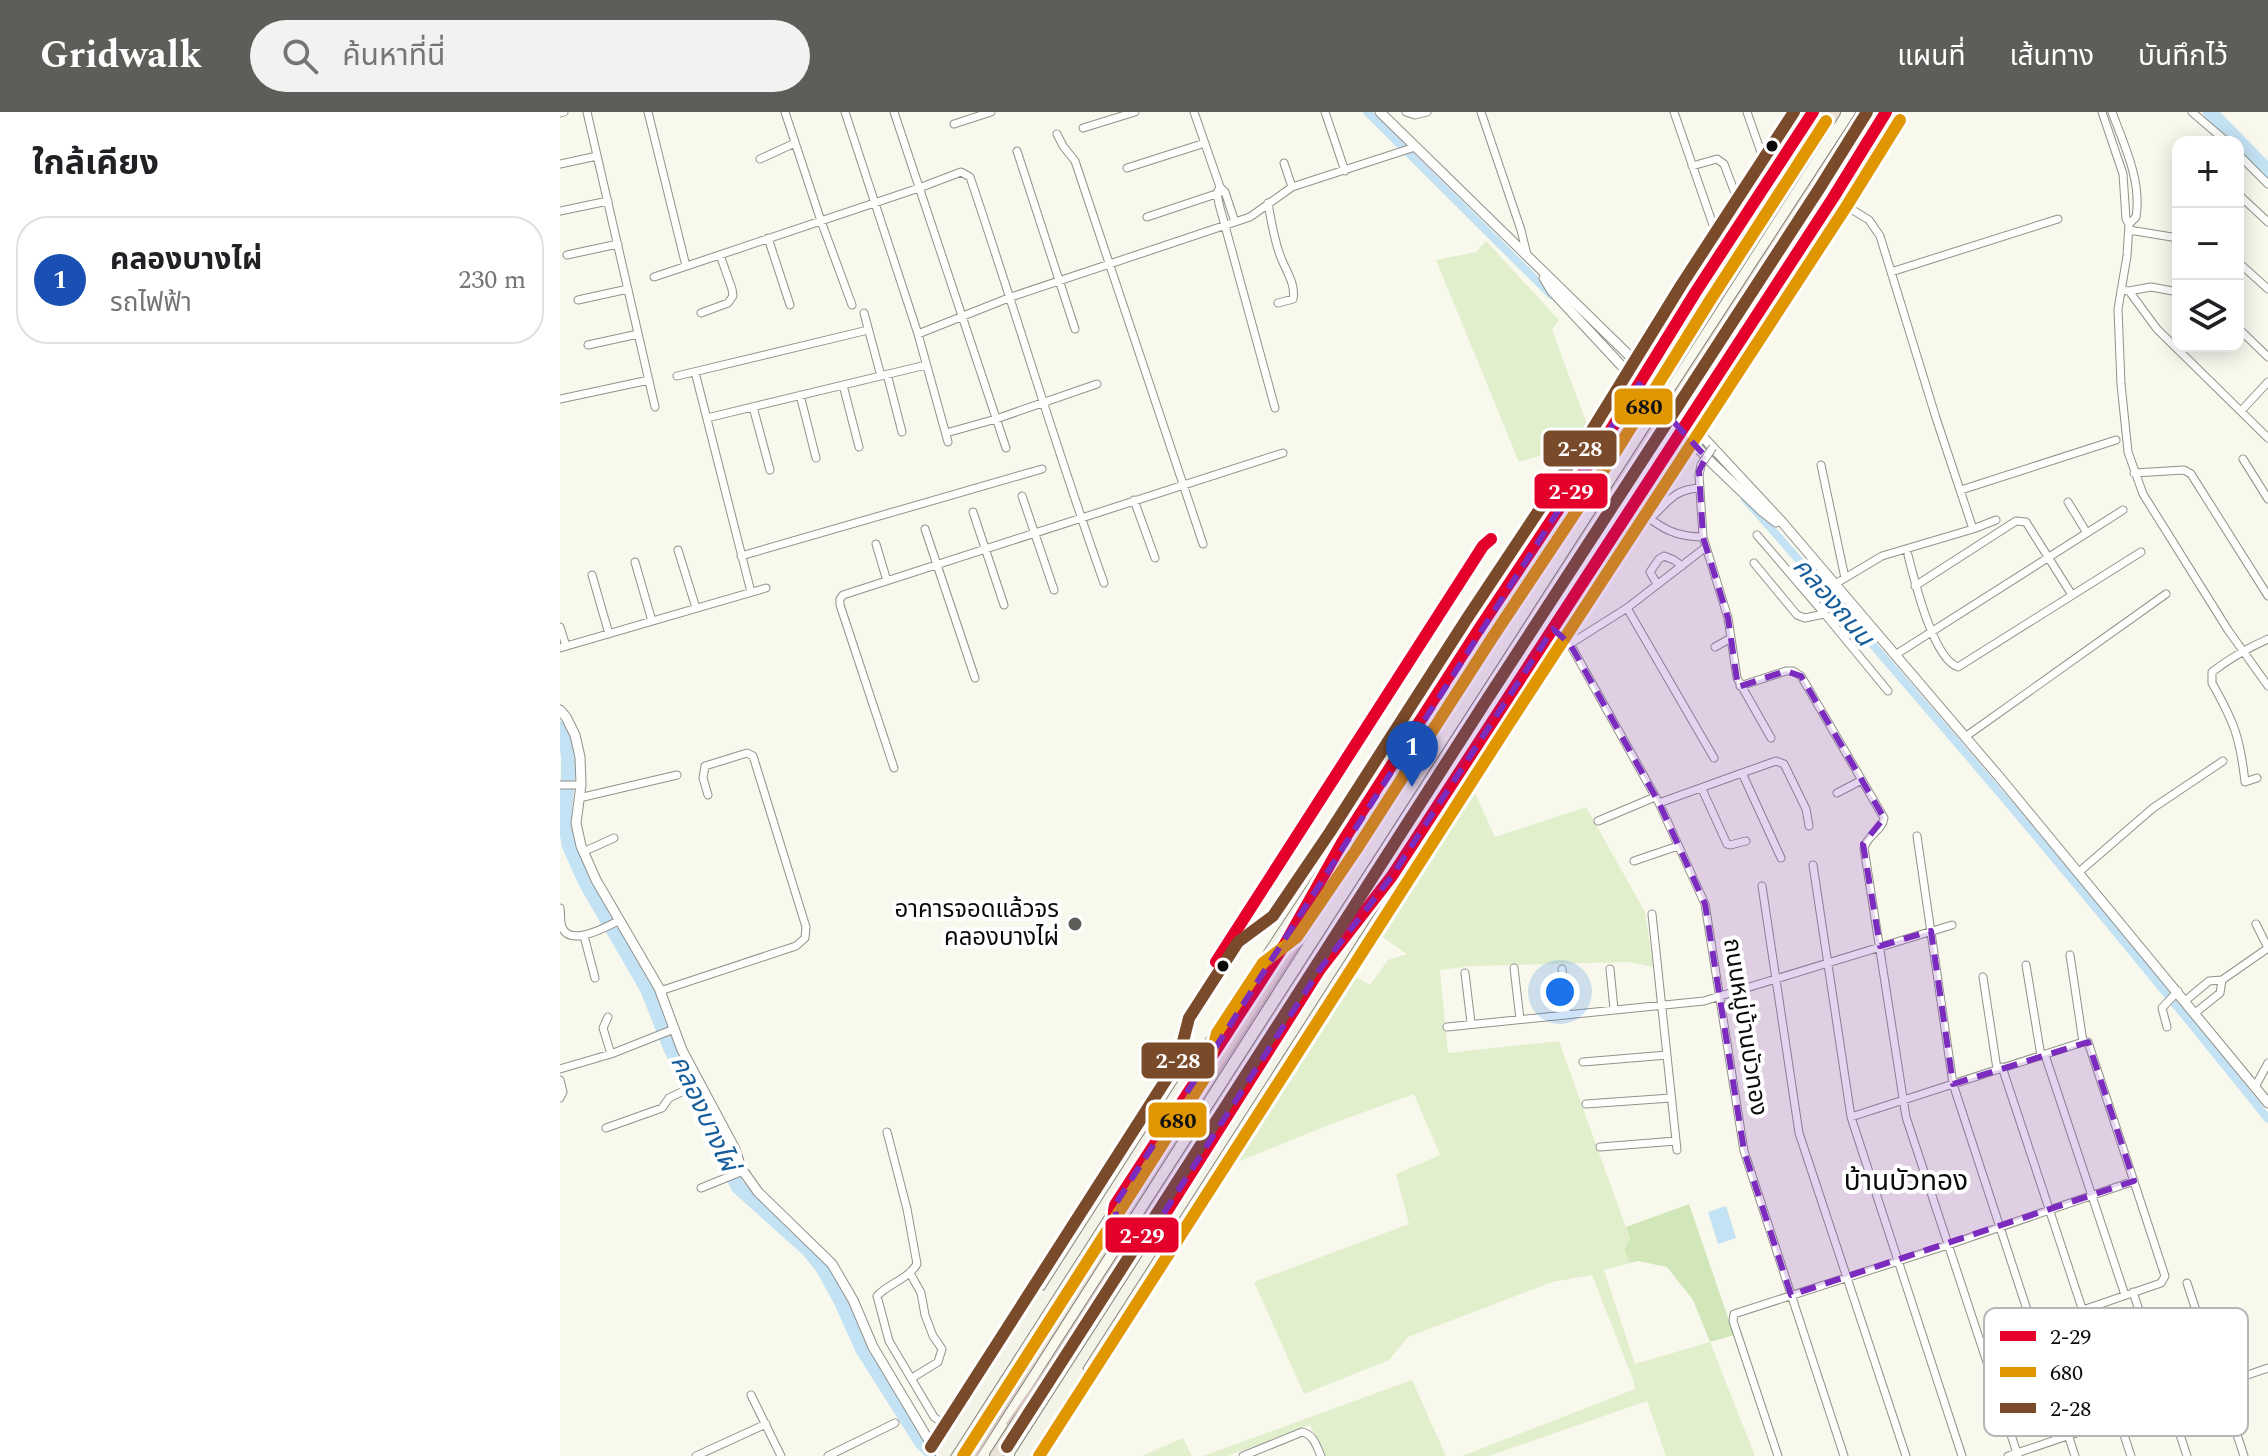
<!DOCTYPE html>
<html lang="th">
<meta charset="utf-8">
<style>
:root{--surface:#fff;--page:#f2f2f2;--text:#202124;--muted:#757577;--line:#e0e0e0;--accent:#5e5d59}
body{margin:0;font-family:Spectral,"Noto Sans Thai",serif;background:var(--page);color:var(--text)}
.controls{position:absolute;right:24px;top:24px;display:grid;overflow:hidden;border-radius:16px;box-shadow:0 4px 20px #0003}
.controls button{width:72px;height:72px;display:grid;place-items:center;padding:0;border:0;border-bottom:2px solid var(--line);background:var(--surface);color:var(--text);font:40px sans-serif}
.you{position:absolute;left:1000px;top:880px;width:28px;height:28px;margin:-20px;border:6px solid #fff;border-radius:50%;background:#1a73e8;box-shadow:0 0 0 12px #1a73e833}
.badge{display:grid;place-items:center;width:52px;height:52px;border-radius:50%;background:var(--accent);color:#fff;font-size:26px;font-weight:700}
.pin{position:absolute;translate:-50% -66px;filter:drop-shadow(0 2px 4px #0008)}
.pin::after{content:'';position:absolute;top:42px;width:28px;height:24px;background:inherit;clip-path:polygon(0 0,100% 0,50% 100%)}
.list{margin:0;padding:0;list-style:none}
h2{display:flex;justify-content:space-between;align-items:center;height:104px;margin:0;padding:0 32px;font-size:34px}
h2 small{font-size:26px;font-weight:400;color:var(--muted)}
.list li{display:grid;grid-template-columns:52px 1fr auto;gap:24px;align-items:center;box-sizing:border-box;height:128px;margin:0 16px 16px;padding:0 16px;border:2px solid var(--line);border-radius:32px}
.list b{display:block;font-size:30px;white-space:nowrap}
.list p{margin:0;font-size:26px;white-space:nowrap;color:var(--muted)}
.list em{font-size:26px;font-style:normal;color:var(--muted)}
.icon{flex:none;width:44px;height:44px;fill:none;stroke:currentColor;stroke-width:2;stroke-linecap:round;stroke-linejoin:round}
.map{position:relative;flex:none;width:1708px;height:1344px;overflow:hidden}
header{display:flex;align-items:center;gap:48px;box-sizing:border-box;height:112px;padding:0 40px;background:var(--accent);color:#fff}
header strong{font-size:38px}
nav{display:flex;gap:44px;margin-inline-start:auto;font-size:28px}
.search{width:560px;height:72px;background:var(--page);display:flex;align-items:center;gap:20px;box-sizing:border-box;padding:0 28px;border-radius:44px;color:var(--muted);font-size:30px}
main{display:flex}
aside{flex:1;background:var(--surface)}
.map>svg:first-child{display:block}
.green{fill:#e1efcd}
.forest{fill:#d1e7ba}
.water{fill:#c3e2f3}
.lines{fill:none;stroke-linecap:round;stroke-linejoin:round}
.canal{stroke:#c3e2f3;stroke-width:8}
.river{stroke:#c3e2f3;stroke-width:14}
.minor-casing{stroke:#92918c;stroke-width:9}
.tertiary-casing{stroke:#92918c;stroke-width:11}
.secondary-casing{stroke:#888883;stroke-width:12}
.trunk-casing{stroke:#7f7e7a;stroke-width:14}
.minor{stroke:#fefefc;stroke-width:7}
.tertiary{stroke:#fefefc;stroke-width:9}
.secondary{stroke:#f4f3e7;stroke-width:10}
.trunk{stroke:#eae2d4;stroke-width:12}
.rail{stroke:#d5c3c2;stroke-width:2}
.minor-bridge-casing{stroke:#92918c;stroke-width:9;stroke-linecap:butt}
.secondary-bridge-casing{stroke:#888883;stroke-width:12;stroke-linecap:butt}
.trunk-bridge-casing{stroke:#7f7e7a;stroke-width:14;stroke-linecap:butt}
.minor-bridge{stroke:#fefefc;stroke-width:7}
.secondary-bridge{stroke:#f4f3e7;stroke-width:10}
.trunk-bridge{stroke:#eae2d4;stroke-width:12}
.bus-1-casing{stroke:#fff;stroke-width:18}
.bus-2-casing{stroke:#fff;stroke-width:18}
.bus-3-casing{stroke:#fff;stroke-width:18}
.bus-1{stroke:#e4002b;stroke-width:12}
.bus-2{stroke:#df9601;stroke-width:12}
.bus-3{stroke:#7a4b2a;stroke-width:12}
.marked{fill:#7b2cbf;fill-opacity:0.2;stroke:#7b2cbf;stroke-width:6;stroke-dasharray:16 10;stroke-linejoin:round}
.bus-dot{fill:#0a0a0a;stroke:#fff;stroke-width:3}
.poi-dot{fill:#5e5d59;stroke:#fff;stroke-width:3}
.labels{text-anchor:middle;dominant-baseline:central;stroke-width:8;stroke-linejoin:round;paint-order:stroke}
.poi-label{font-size:24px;fill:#0a0a0a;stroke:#fff;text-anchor:end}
.street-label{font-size:24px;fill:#0a0a0a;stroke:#fff}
.water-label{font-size:26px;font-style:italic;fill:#155d9b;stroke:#fff}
.quarter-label{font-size:28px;fill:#0a0a0a;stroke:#fff}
.key{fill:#fff;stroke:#b6b6b6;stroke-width:2}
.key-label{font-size:22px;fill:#0a0a0a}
.line-badge{stroke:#fff;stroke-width:3}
.badge-label{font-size:22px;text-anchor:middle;font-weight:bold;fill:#fff}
.pale-badge-label{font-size:22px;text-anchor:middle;font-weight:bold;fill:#111}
</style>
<header>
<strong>Gridwalk</strong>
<div class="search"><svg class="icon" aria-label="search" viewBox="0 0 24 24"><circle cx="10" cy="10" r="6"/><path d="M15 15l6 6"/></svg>ค้นหาที่นี่</div>
<nav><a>แผนที่</a><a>เส้นทาง</a><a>บันทึกไว้</a></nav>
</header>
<main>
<aside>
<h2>ใกล้เคียง<small></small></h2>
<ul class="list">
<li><span class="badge" style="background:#1a4fb4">1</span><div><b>คลองบางไผ่</b><p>รถไฟฟ้า</p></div><em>230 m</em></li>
</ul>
</aside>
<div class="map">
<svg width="1708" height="1344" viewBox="0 0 1708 1344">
<rect width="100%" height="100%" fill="#f9f8ed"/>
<path class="green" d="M926 129 999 208 992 218 1030 320 1017 333 959 350 876 148 916 140Z
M909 668 935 725 1026 695 1085 800 1093 855 1070 850 912 854 880 858 888 941 999 929 1070 1127 1064 1138 1070 1151 1044 1158 1075 1252 1150 1230 1195 1344H1106L1087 1289 929 1344H902L1075 1277 1074 1270 1032 1163 992 1170 848 1225 829 1248 744 1282 694 1170 849 1112 836 1062 880 1043 854 982 774 1011 665 1055 661 1051 784 858 810 873 828 848 847 842 811 817Z
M852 1268 886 1344H765L750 1313 668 1344H643Z
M623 1326 632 1344H582Z"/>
<path class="forest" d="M1129 1092 1174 1223 1150 1230 1133 1188 1107 1155 1078 1149 1070 1151 1064 1138 1070 1127 1066 1115Z"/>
<path class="water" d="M1166 1094 1176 1126 1158 1132 1148 1100Z"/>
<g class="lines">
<path class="canal" d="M807 0 991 183
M1185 387C1364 589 1539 796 1708 1007"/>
<path class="river" d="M1650 0 1708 59
M0 616 8 642V668L4 707 9 734 25 770 87 877 111 938 155 1018 167 1053 178 1075 248 1138 262 1155 281 1190 302 1237 361 1330 375 1344"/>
<g class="minor-casing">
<path id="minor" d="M27 0 95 295
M88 0 126 154
M225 0 261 109 292 193
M285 0 358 222 388 330
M334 0 446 336
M634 0 660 75 665 80 675 110
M765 0 785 59
M846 0 855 3 867 0
M921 0 961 118 967 143
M1114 0 1162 139
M1187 0 1210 66
M1542 0 1563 62 1566 107 1569 112 1567 144 1558 197 1561 272 1568 340 1583 382 1668 518 1708 574
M1552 0C1564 33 1582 69 1576 105L1569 112
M1632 0 1667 30
M0 1 4 0
M394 12 431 0
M523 16 575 0
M497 22 503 34 515 49 643 432
M457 39 515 217
M1678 42 1708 72
M200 47 235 31
M724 51 732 75
M0 52 37 44
M1132 54 1157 47 1164 52 1184 105
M567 56 645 31
M660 75 657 81 659 92 715 296
M1678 82 1708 110
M1273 86 1309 108 1320 124 1376 306 1413 417
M708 91C711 109 714 127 720 143 725 158 736 171 733 187L718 191
M0 99 48 89
M587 105 659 81
M1569 118 1618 126
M208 126 230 193
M7 143 58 132
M1678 150 1708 177
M1331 160 1498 107
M94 165 359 76 401 60 410 65C456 200 496 337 544 471
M1561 178 1569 179 1597 217 1708 326
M1569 179 1591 175 1618 180
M18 188 68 177
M141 201 168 191 173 184 172 177 160 143
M304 201 321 264
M1678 216 1708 245
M358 222 451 185 690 105 732 75 855 35
M28 233 78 222
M135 260 191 480
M327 262 342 320
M117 264 308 218
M283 273 299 335
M240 283 256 346
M0 287 89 268
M193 295 210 358
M1681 299 1708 270
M147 306 366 253
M386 321 436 307 537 272
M1683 347 1708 387
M1141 353 1139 363 1143 425 1168 506 1177 566 1211 626
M1261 353 1285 466
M1574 361 1624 358 1631 362 1708 484
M1401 378 1556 328
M462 384 494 478
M574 388 595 446
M1508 390 1527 421
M1073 395C1099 413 1110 425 1143 425
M413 400 444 493
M1090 407C1108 390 1114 377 1140 376
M365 417 415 566
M1197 423 1263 500
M316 432 327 469
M118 438 136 496
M1348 443C1354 467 1373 547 1398 555L1581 440
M181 444 482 357
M75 450 92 509
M1194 451 1237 503 1245 506 1264 502
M32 463 49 522
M1097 472 1090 460 1099 447 1104 444 1114 448 1122 454
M1275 472 1322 444 1413 417 1436 408
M1355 474 1456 409 1466 410 1512 483
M1284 482 1263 500 1328 579
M1067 496 1154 646
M0 515 6 534
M993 518 1010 532 1099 691 1145 792 1184 1039 1284 1344
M1010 532 1067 496 1146 435
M1155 535 1171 526
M0 536 206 476
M1335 543 1563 398
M1180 574 1226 559H1233L1241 564 1324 706C1323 718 1307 723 1304 736L1346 1005 1458 1344
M1405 625 1606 482
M334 656 280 493V487L283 483 723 341
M1182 661 1216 649 1224 652 1246 697 1249 714
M1697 666 1685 670C1680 625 1674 610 1652 571V560C1670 546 1688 536 1708 527
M0 673H21
M1142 677 1167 732 1170 733 1186 729
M1277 681 1302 668
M19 686 117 663
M1099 691 1182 661 1221 746
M1038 709 1095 685
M1357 724 1393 972 1515 1344
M23 740 54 726
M1074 749 1118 734
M1253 753 1291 1005 1402 1344
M1519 760 1593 696 1663 649
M1202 774 1239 1021 1346 1344
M0 796C1 802 0 810 2 815 10 836 48 814 60 808
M1092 802 1117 1038
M24 824 35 866
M1510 843 1523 930
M1466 853 1481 944
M954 856 960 907
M1002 857 1007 902
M1050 857 1054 897
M905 861 911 911
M1423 865 1437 957
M100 879 236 834 245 826 246 815 193 644 187 641 145 654 143 666 148 683
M1625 889 1649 869 1662 868 1708 836 1696 812
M1635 901 1660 881 1662 868
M48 905 43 916 51 942
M887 915 1144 889 1392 813
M1607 915 1602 896 1618 879
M1485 943 1565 1183
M1023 950 1107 943
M1442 955 1571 1344
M0 957 51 942 114 917
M0 968 3 980 0 986
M1695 975 1708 951
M1026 992 1111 986
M1291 1005 1523 930H1528L1605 1164 1601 1171 1523 1198
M46 1016 102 996 109 986 140 971
M327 1020 347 1097 357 1152C347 1168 329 1171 317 1184L329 1229 374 1305 390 1317
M1040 1035 1116 1029
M141 1076 183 1059
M350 1161 361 1181 365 1203 373 1224 382 1237 378 1250 352 1266
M1627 1171 1684 1344
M1573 1180 1627 1344
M191 1283 221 1344
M136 1344 206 1312
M268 1344 335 1311
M683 1344 742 1320C754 1323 756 1333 761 1344
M1218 1344 1173 1209 1174 1202 1388 1133 1574 1069
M1448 1344 1708 1256"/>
</g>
<g class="tertiary-casing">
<path id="tertiary" d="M820 0 1086 260
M984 166 992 179 1151 350 1202 399 1216 410
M1128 309 1222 410 1441 667 1708 991
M0 598 6 605 15 623 20 645 21 673 16 711 21 734 36 768 99 876 122 938 175 1037 181 1056 198 1080 272 1152 293 1188 313 1235 368 1327 380 1341"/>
</g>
<g class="secondary-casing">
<path id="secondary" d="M1275 83 1326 0
M1092 249 1253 0
M1137 297 1266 97
M858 614 1042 332 1075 278
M654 941 725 832 744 797
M690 966 760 857 792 816
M377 1337 464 1201 481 1183
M384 1344 627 965 845 635
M460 1344 937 601 1115 329
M470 1344 512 1277 519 1260"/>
</g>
<g class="trunk-casing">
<path id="trunk" d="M1247 32 1261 0
M1261 103 1298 21
M1104 266 1274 0
M1121 281 1304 0
M841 641 875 601
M409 1344 905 565 1086 293
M436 1344 1102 309"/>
</g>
<use href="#minor" class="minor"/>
<use href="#tertiary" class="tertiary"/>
<use href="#secondary" class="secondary"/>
<use href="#trunk" class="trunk"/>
<path class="rail" d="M447 1312 490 1251 770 816
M416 1344 477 1243 757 807"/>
<g class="minor-bridge-casing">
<path id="minor-bridge" d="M1141 353 1153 335"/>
</g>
<g class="secondary-bridge-casing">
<path id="secondary-bridge" d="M1075 278 1092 249
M1115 329 1137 297
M654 941 555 1093C545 1119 572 1136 593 1118L635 1057 690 966"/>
</g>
<g class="trunk-bridge-casing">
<path id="trunk-bridge" d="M1086 293 1104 266
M1102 309 1121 281"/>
</g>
<use href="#minor-bridge" class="minor-bridge"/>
<use href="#secondary-bridge" class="secondary-bridge"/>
<use href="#trunk-bridge" class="trunk-bridge"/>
<g class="bus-1-casing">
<path id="bus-1" d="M1253 0 1135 181 1042 332 919 517 783 729 725 832 555 1093C547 1127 579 1136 600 1110L760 857 832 764 1273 86 1326 0
M656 850 923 434 931 427"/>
</g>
<g class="bus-2-casing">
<path id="bus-2" d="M403 1344 646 964 657 921 703 851 737 825 796 738 932 526 1055 341 1149 190 1266 9
M479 1344 950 610 1286 95 1340 8"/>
</g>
<g class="bus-3-casing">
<path id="bus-3" d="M371 1335 618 949 629 906 678 830 713 804 770 720 906 508 1029 323 1122 172 1234 0
M447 1335 924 592 1259 77 1307 0"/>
</g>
<use href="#bus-1" class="bus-1"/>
<use href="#bus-2" class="bus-2"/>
<use href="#bus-3" class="bus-3"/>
</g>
<path class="marked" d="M1079 272 1146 345 1139 359 1143 425 1168 506 1178 575 1226 559 1241 564 1324 706 1303 732 1320 834 1371 819 1393 972 1528 930 1574 1069 1231 1183 1184 1039 1145 792 1099 691 1010 532 993 517 832 764 760 857 593 1118 577 1127 557 1117 555 1093Z"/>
<g class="bus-dot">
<circle cx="1212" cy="34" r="7"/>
<circle cx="663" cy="854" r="7"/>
</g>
<circle class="poi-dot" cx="515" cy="812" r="8"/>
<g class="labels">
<g class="poi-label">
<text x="499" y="798">อาคารจอดแล้วจร<tspan x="499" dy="28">คลองบางไผ่</tspan></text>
</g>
<g class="street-label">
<text transform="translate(1185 915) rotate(81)">ถนนหมู่บ้านบัวทอง</text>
</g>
<g class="water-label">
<text transform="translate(1273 490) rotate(49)">คลองถนน</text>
<text transform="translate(144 1001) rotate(65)">คลองบางไผ่</text>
</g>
<g class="quarter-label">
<text x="1346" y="1069">บ้านบัวทอง</text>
</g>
</g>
<rect x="1424" y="1196" width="264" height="128" rx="12" class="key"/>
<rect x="1440" y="1219" width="36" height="10" fill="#e4002b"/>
<rect x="1440" y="1255" width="36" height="10" fill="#df9601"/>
<rect x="1440" y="1291" width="36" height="10" fill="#7a4b2a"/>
<g class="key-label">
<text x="1490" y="1232">2-29</text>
<text x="1490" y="1268">680</text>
<text x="1490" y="1304">2-28</text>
</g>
<g class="line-badge">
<rect x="1053" y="275" width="61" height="39" rx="8" fill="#df9601"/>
<rect x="982" y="317" width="76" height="39" rx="8" fill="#7a4b2a"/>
<rect x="973" y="360" width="76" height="38" rx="8" fill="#e4002b"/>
<rect x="580" y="929" width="76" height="39" rx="8" fill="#7a4b2a"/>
<rect x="587" y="989" width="61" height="38" rx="8" fill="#df9601"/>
<rect x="544" y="1104" width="76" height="38" rx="8" fill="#e4002b"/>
</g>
<g class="badge-label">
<text x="1020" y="344">2-28</text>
<text x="1011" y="387">2-29</text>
<text x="618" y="956">2-28</text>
<text x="582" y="1131">2-29</text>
</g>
<g class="pale-badge-label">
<text x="1084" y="302">680</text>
<text x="618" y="1016">680</text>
</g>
</svg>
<div class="controls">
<button>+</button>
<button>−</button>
<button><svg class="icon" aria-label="layers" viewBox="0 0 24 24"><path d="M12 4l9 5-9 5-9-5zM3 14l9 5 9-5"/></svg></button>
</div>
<div class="you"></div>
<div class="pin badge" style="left:852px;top:675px;background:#1a4fb4">1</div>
</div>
</main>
